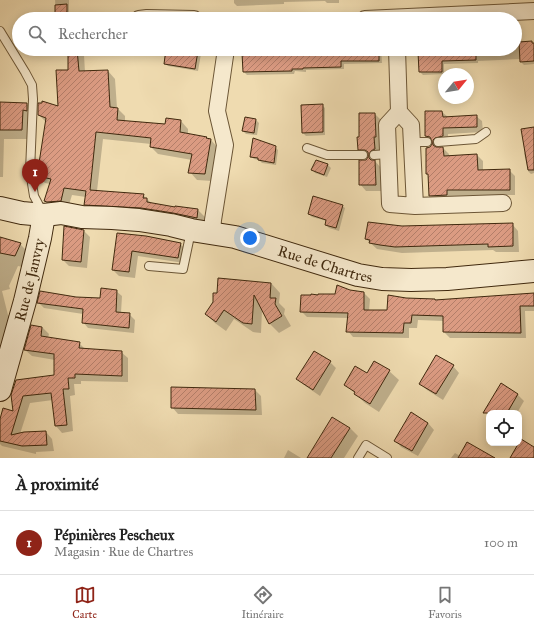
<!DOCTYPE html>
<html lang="fr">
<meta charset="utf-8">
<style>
:root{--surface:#fff;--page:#f6f6f6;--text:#222;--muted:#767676;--line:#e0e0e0;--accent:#8f2418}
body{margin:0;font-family:"IM FELL Great Primer",serif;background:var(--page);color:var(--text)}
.controls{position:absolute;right:12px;bottom:12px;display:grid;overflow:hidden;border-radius:8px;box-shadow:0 2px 10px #0003}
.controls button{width:36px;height:36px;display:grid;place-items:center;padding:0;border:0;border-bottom:1px solid var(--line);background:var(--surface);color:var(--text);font:20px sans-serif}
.compass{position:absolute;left:438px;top:68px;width:36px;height:36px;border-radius:50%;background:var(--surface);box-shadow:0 2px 10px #0003;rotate:60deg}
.you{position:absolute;left:250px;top:238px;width:14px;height:14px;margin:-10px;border:3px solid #fff;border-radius:50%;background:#1a73e8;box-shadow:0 0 0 6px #1a73e833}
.badge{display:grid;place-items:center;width:26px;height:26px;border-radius:50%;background:var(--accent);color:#fff;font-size:13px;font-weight:700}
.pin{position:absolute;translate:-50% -33px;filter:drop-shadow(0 1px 2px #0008)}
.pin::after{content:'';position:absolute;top:21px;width:14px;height:12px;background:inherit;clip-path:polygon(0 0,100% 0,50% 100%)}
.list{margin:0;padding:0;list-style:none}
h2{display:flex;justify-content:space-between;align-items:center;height:52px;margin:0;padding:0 16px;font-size:17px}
h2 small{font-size:13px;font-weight:400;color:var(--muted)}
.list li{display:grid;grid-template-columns:26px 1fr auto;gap:12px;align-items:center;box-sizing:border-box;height:64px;padding:0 16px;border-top:1px solid var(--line)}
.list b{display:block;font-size:15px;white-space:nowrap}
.list p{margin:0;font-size:13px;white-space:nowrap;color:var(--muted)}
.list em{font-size:13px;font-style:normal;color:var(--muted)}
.icon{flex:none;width:22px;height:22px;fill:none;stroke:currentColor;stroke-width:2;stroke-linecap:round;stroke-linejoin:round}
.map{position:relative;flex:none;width:534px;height:458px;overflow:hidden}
.search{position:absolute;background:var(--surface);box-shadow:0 2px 10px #0003;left:12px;right:12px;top:12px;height:44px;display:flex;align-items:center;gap:10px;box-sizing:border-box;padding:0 14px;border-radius:22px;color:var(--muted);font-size:15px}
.sheet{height:116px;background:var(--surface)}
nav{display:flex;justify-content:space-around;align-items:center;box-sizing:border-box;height:56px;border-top:1px solid var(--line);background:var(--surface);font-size:11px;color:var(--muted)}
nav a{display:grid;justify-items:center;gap:2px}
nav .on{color:var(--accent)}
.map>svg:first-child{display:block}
.shadow{fill:#0003;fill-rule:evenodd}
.building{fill:url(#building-hatch);stroke:#40290e}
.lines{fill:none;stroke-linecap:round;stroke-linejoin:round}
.service-casing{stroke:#6c5636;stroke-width:10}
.minor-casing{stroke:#6c5636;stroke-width:18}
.secondary-casing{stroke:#40290e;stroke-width:24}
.service{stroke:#f5e8cc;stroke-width:8}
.minor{stroke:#f5e8cc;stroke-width:16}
.secondary{stroke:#f5e8cc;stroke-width:22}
.labels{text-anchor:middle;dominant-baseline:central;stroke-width:4;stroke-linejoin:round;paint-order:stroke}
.street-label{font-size:15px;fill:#40290e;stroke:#f5e8cc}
</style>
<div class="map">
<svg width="534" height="458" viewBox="0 0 534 458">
<defs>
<pattern id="building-hatch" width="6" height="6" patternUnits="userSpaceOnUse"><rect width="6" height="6" fill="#db9b82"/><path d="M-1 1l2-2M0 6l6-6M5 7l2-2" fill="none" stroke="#b37e69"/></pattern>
</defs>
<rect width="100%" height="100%" fill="#efdbb0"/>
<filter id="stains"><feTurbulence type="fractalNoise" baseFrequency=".005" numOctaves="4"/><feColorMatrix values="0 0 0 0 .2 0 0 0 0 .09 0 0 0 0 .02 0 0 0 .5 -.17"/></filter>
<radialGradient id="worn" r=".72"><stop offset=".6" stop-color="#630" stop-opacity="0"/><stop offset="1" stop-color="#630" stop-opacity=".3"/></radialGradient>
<path class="shadow" d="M55 0H69V13H73L76 16V19H55V14H56Z
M234 0H339V3H327L325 1 284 2V4L237 6 234 3Z
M532 42 534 44V64L524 65 521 62V59L478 61V63L444 64V74L423 75 420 72 434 53V49H515V43Z
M69 49H78L84 55 85 72 108 71 115 79 117 108 125 116V121L166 125 167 119 181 121 188 129V135L206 138 208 140H211L218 148 212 181 197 180 190 172 192 160 158 154 151 147V144L103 139 97 191 143 195 151 203 175 208 198 210 205 217 204 225 93 212 85 204 86 197 72 195 68 208 52 209 45 201 50 184 45 183 38 176 46 122 39 115 59 107 69 71Z
M352 49H381L382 63 344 64V69L306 70V72L295 71 294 74 247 75 244 72 295 51 296 53Z
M198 51 201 54 198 71 168 66 165 63Z
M0 103 27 104 36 113 31 139H4L3 177H0Z
M322 105 325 108V135L306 136 303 133 302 106Z
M442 112 448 117 476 116 482 121 483 132 448 134V142L440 143 438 146V148H443L449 154V156L477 155 483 161V171L509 170 515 176V195L452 196V201H436L430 195 429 176 427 174 431 147 433 145V142L426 136Z
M375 114 381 120V156L377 157 375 161 381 168V191H366L360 184 367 160 369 156 366 155 359 149ZM372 146 374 147 370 155 368 154Z
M256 120 259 123 257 135 246 134 243 131Z
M534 128V173L531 174 528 171 524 153 526 152Z
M275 147 278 150 276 165 262 163 259 160 254 159 251 156Z
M316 161 328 165 331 168 327 177 315 173 313 170Z
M342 206 345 208 339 231 329 228 326 225 327 221 312 217 309 214Z
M512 224 518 231 519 252H496L493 250 402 253 377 249 366 239 402 227Z
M83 230 90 237 87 268 69 266 63 260Z
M146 237 180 244 187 250 184 263 138 256 135 278 119 276 113 270Z
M0 238 20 244 32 256 27 268 18 266 9 286 10 289 2 291 8 315 20 326 15 345 0 349Z
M271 283 280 293 279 303 285 309 284 314 291 326 279 333 269 323 262 310 261 333 253 332 234 319 226 331 215 323 206 314Z
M116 291 122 296 121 313 129 314 135 320 134 333 88 328 83 322V314L44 308 39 303 76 298 100 299Z
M349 291 364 293 370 299 369 311H388L406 299 435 300 437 301 534 294V311H525L526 338H450L444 332V321L418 320 417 328H409V338L353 337 348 331V318L307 317 301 311 335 295Z
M42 327 49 334 48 338 79 343 85 349 121 352 128 358V382L81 381V384H74L75 395 70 396 73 431 62 433 56 426 53 400 30 403 20 434 46 432 52 439 54 451 36 452V454L2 446 0 444V423L14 413 12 395 55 376V360L32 356 25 350Z
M330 362 336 368 320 396 304 385 297 379Z
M374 362 389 371 399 380 379 412 365 403 345 384 367 374Z
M453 366 459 373 443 400 427 390 420 383Z
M501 385 518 395 524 401 517 413H489V416L485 411Z
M255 390 261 396 262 415 178 414 172 407Z
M412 413 428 423 434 430 418 456 401 447 395 440Z
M350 428 358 436 344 458H308Z
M288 450 301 458H284Z
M455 453 460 456 489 458H451Z"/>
<path class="building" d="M67 4V19H55V5Z
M532 41V43H534V61L520 62 519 42Z
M68 49H77L79 71 108 70 110 107 118 108 117 120 165 124 166 118 181 120 180 132 207 137 206 138 211 139 205 174 188 173 192 154 150 147 151 138 96 132 90 190 144 194 143 198H147V202L175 207V206L198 209 197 218 173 213 141 208 84 205 86 191 64 188 61 201 47 202 44 201 51 179 37 176 46 118 38 115V103H42V101L58 106 56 70H68Z
M166 49H190L198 51 195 69 164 64Z
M351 49H379V61H341V67L303 68V69H292V71L243 72 242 53H251V51L295 50V52Z
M433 49H476V60L442 61V72H419L418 52H433Z
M0 102 27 103V111L23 110 22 130H0Z
M323 104V132L302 133 301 105Z
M425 111H442L443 117 477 115V127L443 128V136L435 138 433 140V145L436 147H443L444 156 477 154 478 170 510 169V190H447V195L429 196 428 174H426V148L430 147 432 144V142L430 137 425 136Z
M359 113H375L376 137H374L375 149 371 151 369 155V158L371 160H375L376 185H359V160H366L368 157V152L365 150H358L357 137H359Z
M245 117 256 119 254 133 242 131Z
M534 127V170H528L521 129Z
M253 138 276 146 274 163 258 160V158L250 157Z
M316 160 328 164 324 175 311 170Z
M313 196 343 205 336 228 325 225 326 220 308 214Z
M368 222 402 226 513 223V246L488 247V244L395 247 380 245 369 243 370 240 365 239Z
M64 226 84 230 81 262 62 260Z
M117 233 146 236 181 243 178 258 132 251 129 272 112 270Z
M0 237 21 243 15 256 0 253Z
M218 278 271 283 270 298H276L275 304 282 316 269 324 254 295 252 324 243 323 224 310 216 322 205 314 213 302V293H217Z
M337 285 350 290 364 292V310H387L388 295 406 298 435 299V300L534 293V306H520L521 333 443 332V316L412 315 411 323H404L403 333 346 332 348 313 300 312 301 295H311V294L318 295V294H335Z
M101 288 117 290 116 312 130 313 129 328 82 323 83 309 37 303 40 291 76 297 100 298Z
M31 325 42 327 41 336 80 342 79 348 122 351V376L75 374V378H68L69 389H63L67 425 55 426 51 393 23 396 11 435 24 432 46 431 47 445 22 446 0 441V419L3 408 13 411 11 395 16 380 54 375V354L24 350Z
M314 351 331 361 313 390 296 379Z
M436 355 454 365 436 394 419 384Z
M374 361 390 370 370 404 354 394 355 392 344 385 355 366 367 373Z
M501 383 518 394 507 413H483Z
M171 387 255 389 256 410 171 408Z
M411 412 428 423 412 451 394 441Z
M332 417 350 428 331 458H307Z
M521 439 534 447V458H510Z
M467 442 495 458H458Z"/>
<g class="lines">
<g class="service-casing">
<path id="service" d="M0 31 25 72 32 85 33 99 30 171 34 196 43 213
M412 142H427
M438 142 476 139 486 132
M307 148 327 155H363
M374 155 388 154
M149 266 183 269 191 231
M358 458 366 445 387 458"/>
</g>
<g class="minor-casing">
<path id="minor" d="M139 19 147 18 194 19
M365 19 534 11
M397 49 399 112 387 125 390 204 415 206 503 203
M399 112 411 125 415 206
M212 234 213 220 225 145 217 111 226 49"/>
</g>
<g class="secondary-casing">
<g id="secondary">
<path id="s1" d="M0 208 22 213 44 215 61 213 82 217 112 218 139 220 171 225 191 230 235 237 358 275 382 279 411 280 447 279 534 271"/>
<path id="s2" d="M0 390 25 301 40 238 44 215"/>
</g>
</g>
<use href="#service" class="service"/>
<use href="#minor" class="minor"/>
<use href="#secondary" class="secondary"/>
</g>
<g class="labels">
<g class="street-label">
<text stroke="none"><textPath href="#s1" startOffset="332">Rue de Chartres</textPath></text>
<text stroke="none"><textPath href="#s2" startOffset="114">Rue de Janvry</textPath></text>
</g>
</g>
<rect width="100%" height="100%" filter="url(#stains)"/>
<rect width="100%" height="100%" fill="url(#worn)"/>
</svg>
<div class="controls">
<button><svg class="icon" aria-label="locate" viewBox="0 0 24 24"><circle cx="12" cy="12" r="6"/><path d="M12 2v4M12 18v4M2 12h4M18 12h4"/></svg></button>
</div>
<svg class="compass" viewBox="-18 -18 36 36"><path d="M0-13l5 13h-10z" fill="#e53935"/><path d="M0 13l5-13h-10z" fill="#767676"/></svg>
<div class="you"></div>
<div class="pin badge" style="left:35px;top:192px">1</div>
<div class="search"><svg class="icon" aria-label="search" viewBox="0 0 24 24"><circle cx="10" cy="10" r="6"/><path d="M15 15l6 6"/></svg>Rechercher</div>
</div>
<section class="sheet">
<h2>À proximité<small></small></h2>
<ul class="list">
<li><span class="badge">1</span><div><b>Pépinières Pescheux</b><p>Magasin · Rue de Chartres</p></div><em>100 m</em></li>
</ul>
</section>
<nav>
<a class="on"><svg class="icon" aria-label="map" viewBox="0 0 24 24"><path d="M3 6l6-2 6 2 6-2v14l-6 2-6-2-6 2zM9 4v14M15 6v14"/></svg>Carte</a>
<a><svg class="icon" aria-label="directions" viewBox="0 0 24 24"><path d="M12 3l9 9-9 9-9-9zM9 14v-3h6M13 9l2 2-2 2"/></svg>Itinéraire</a>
<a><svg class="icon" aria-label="saved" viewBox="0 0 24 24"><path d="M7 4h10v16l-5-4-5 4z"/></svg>Favoris</a>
</nav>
